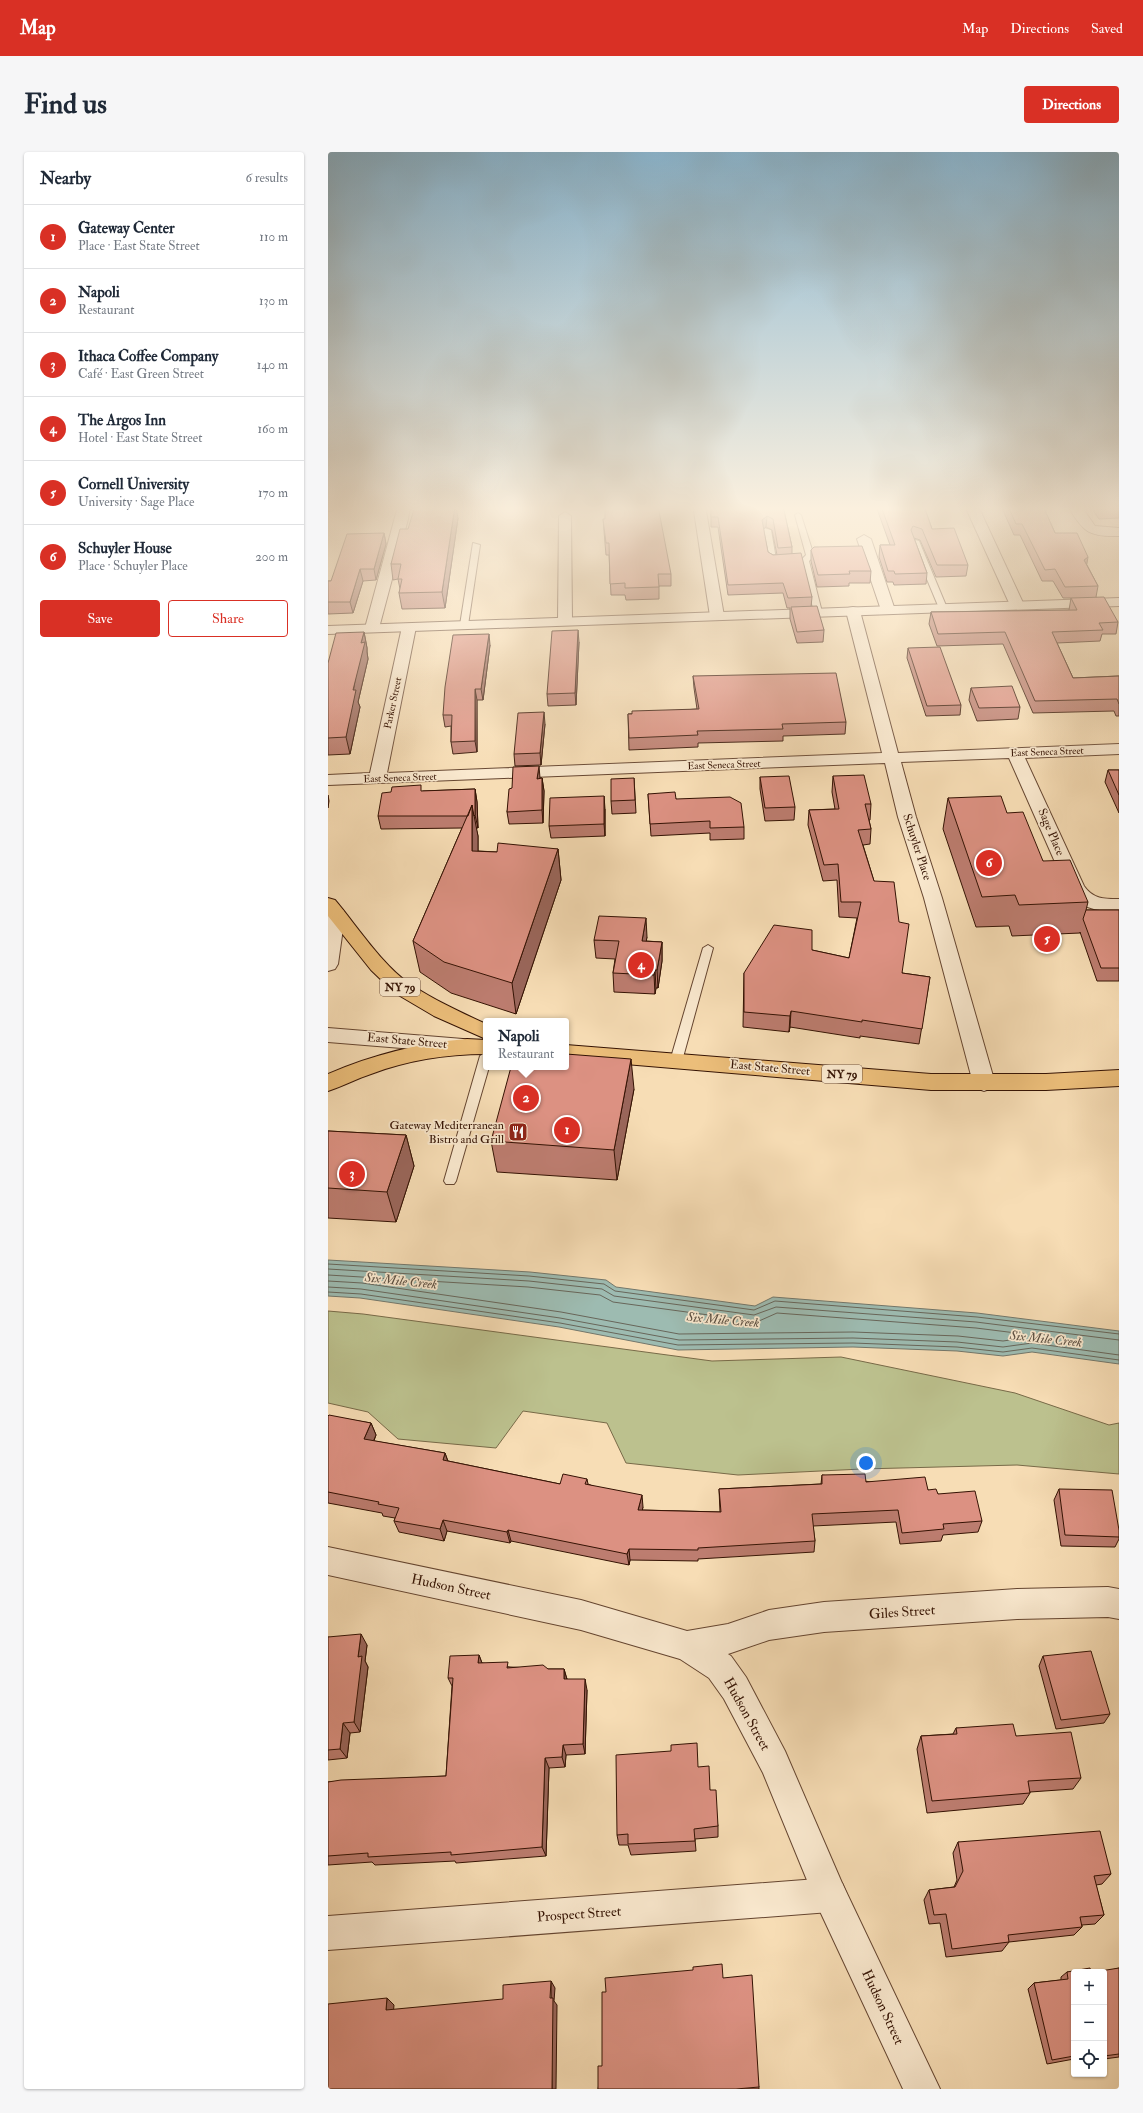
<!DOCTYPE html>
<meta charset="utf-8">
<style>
:root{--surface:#fff;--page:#f6f6f7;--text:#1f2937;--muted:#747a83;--line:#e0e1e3;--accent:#d93025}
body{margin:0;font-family:"IM FELL Double Pica",serif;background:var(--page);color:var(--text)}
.controls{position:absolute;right:12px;bottom:12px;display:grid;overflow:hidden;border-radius:4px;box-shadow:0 1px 3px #0004}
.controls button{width:36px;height:36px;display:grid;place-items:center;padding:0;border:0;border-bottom:1px solid var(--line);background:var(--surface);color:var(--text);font:20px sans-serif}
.you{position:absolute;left:538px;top:1311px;width:14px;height:14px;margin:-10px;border:3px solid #fff;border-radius:50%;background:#1a73e8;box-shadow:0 0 0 6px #1a73e833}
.badge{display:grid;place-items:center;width:26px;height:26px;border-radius:50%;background:var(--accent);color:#fff;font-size:13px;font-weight:700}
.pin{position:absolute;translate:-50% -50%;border:2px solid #fff;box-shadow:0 1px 4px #0006}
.popup{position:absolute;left:155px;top:866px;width:86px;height:52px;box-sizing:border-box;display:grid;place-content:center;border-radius:4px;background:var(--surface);filter:drop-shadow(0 1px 3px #0005);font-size:13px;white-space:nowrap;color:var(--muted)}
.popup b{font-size:15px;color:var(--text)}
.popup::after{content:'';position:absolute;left:50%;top:100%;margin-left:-8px;border:8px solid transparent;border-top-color:var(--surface)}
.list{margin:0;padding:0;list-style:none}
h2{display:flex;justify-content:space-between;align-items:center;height:52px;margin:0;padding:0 16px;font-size:17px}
h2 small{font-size:13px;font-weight:400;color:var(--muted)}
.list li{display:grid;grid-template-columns:26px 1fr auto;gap:12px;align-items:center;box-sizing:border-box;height:64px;padding:0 16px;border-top:1px solid var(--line)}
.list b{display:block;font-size:15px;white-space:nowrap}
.list p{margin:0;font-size:13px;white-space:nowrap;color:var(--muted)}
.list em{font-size:13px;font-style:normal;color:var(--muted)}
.actions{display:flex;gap:8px;padding:12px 16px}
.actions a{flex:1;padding:9px 0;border:1px solid var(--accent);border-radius:4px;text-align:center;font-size:14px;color:var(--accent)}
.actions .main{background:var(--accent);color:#fff}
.icon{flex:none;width:22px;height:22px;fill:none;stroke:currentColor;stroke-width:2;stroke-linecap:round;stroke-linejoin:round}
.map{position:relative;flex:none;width:791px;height:1937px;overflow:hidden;border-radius:4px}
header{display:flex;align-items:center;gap:24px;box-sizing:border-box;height:56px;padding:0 20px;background:var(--accent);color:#fff}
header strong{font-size:19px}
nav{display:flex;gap:22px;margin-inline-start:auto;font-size:14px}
.intro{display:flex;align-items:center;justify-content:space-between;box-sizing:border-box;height:96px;padding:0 24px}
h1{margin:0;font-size:28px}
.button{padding:10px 18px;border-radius:4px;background:var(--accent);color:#fff;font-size:14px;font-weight:700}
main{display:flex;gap:24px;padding:0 24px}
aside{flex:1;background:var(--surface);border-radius:4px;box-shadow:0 1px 3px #0004}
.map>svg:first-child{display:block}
.green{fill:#bcc18e;stroke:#786a48}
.water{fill:#9dbbb1;stroke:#73776b}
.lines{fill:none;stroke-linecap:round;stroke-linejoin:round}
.shore{stroke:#68665a;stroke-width:1}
.service-casing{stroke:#654530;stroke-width:2}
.minor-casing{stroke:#654530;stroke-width:2}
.tertiary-casing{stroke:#654530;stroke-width:2}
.trunk-casing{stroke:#341203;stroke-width:2}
.service{fill:#fae9cf;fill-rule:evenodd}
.minor{fill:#fae9cf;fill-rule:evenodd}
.tertiary{fill:#fae9cf;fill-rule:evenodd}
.trunk{fill:#ecbe7a;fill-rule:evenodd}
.wall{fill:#bd7d70;stroke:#341203;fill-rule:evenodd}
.shaded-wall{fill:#9a665b;stroke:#341203}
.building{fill:#dc9182;stroke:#341203}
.labels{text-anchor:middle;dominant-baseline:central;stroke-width:3.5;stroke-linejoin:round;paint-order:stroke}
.far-street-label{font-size:10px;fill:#341203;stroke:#fae9cf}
.shield{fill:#fae9cf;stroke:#6f5240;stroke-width:1}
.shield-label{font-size:11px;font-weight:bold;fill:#341203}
.street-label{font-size:12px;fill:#341203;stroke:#fae9cf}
.poi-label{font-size:12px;fill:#341203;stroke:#fae9cf;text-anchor:end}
.water-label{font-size:13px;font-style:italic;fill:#594d40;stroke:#fae9cf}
.near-street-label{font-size:14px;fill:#341203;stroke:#fae9cf}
</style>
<header>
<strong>Map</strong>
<nav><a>Map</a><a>Directions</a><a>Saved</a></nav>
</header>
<div class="intro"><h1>Find us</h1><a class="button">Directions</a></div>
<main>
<aside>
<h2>Nearby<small>6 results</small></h2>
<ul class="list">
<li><span class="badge">1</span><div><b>Gateway Center</b><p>Place · East State Street</p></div><em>110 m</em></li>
<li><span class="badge">2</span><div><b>Napoli</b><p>Restaurant</p></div><em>130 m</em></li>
<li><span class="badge">3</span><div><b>Ithaca Coffee Company</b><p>Café · East Green Street</p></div><em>140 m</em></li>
<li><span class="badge">4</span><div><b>The Argos Inn</b><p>Hotel · East State Street</p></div><em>160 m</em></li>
<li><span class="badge">5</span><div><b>Cornell University</b><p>University · Sage Place</p></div><em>170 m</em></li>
<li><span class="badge">6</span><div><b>Schuyler House</b><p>Place · Schuyler Place</p></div><em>200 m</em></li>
</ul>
<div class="actions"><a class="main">Save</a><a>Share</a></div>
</aside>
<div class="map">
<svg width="791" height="1937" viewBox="0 0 791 1937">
<rect width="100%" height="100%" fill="#f7ddb5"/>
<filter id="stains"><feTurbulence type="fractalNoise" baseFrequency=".005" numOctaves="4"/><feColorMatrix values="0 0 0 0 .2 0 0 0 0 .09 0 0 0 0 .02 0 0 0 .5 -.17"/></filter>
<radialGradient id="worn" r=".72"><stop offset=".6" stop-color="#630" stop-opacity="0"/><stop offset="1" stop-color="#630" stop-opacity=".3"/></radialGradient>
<path class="green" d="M0 1159 35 1162 384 1209 513 1205 687 1241 781 1273 791 1271V1322L689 1313 534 1317 410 1323 298 1311 279 1271 195 1259 168 1296 70 1287 40 1260 0 1251Z"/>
<path class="water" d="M0 1108 202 1120 278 1128 288 1135 427 1154 445 1145 649 1161 791 1179V1212L704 1200 675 1204 629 1199 525 1195 350 1198 231 1175 32 1146 0 1144Z"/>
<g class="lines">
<path class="shore" d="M0 1112 201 1124 276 1132 287 1139 426 1158 447 1149 649 1165 791 1182
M0 1117 201 1129 274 1137 286 1144 426 1163 448 1155 648 1170 791 1188
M0 1123 200 1135 272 1143 285 1150 425 1169H431L449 1161 648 1176 696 1182 698 1184 696 1186 675 1189 630 1184 525 1180 351 1182 233 1160 34 1131 0 1129
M0 1135 33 1137 232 1166 351 1188 525 1186 629 1190 675 1195 704 1191 791 1203
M0 1140 33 1142 232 1171 350 1193 525 1191 629 1195 675 1200 704 1196 791 1208"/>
<g class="service-casing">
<path id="service" d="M470 361 473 363 486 404 481 409 494 460 490 462 486 460 473 408 478 403 467 363Z
M436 376 443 378 448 407H456V411L445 412 441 410Z
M584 387 591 389 619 456 618 458 611 456 583 389Z
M145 391 152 393 140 473 136 475 132 473Z
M380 793 385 796 354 909 348 913 342 909 375 796Z
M158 900V915H161L128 1029 126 1032H118L116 1029 152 904Z"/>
</g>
<g class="minor-casing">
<path id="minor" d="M70 354H82L80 367 51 476 49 479H39L37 476Z
M637 354H650L696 453 694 456H684L682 453Z
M740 354H753L767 374 791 376V384C761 385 755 380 740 354Z
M372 355 378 359 396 464 394 467H384L382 464 366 359Z
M237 360 243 364 244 469 242 472H232L230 469 231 364Z
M536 383 543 387 567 458 565 461H555L553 458 529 387Z
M525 455 530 456 532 459 570 601 791 592V602L697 606 756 734C765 747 776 747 791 747V759C765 759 753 757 738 735L681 606 573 610 588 665 614 746 667 931 664 936 656 939 648 936 645 931 596 746 570 665 557 611 0 633V623L42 621 74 475 76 472H86L88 475 59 621 554 601 518 459 520 456Z
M780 1435 791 1437V1467L780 1465 689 1467 496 1480 441 1488 400 1502 359 1509 348 1505 344 1494 348 1483 359 1479 400 1472 441 1458 496 1450 689 1437Z
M502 1726 514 1731 519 1743 514 1755 502 1760 0 1798V1764Z"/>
</g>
<g class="tertiary-casing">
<path id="tertiary" d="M791 446V454L0 482V474Z
M8 756 15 758 17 762 10 812 7 817 0 819V760Z
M0 876 135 887 142 889 145 894 142 899 135 901 0 890Z
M0 1395 253 1448 359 1479 370 1483 403 1504 418 1525 457 1599 514 1731 612 1937H575L490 1755 435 1621 396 1547 381 1526 352 1507 253 1478 0 1423Z"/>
</g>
<g class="trunk-casing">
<path id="trunk" d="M0 746 7 748C29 774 54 813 82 832 106 848 132 860 158 872V887L106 864 67 841 43 818 0 764Z
M139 887 158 888V902C119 902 80 908 43 922 28 927 15 934 0 939V922C44 903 91 891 139 887Z
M238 893 603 922H718L791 918V934L718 938H603L238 907Z"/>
</g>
<use href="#service" class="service"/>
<use href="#minor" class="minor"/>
<use href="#tertiary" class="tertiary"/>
<use href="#trunk" class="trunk"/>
</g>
<path class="wall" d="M0 354H7L5 359 0 360Z
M383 354H455L464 395V402L484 445 483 455 496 478 495 490 469 491 462 467V456H459L455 441 400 443 390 375H383ZM438 375 444 378 449 403H445L440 400 435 377Z
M548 354H596L604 377 640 413 638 424 608 425 592 388 586 386 599 421 598 432 566 433 565 430H559L551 405 552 393H562Z
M673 354H715L727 381 759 413 770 434 768 445 790 470 788 482H774L772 489 729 491 745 526 791 524V564H788L786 559 705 561 675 492 609 494 601 472 603 460 741 458 743 446H735L725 429H714L692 383H686Z
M762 354H791V366L771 367Z
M130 366 117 456 74 457 71 441 72 437 70 427 65 428 63 412 80 377Z
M275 367 343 422V434H331V447L298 448 297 443H283L281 403H278Z
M56 381 58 392 48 428 35 429 25 461 0 462V429H3Z
M483 398 543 419 542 431H521V434L489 435 483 409Z
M36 480 39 496V500L40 507 30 550 32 555 22 602 0 603V511Z
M251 490 248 553 220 554 219 542Z
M162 493 155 548H149V600L125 602 123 590V574L117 575 115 563Z
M580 496 633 553 632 563 598 564 579 506Z
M365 524 518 570 517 582 455 584V589L370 591V595L301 598 300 562 369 557 366 536Z
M643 536 692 555 690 567 649 569 641 548Z
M217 572 213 613 187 614 186 602Z
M780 618H791V661L777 630Z
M505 624 543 652 542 668H541L543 677 542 692 535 693 574 821 602 825 591 892 532 884V886L462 875 461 880 415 875 416 821 484 798 521 806 529 766 511 765 509 728 495 729 480 673 481 658 507 657 504 640Z
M432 625 467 655 466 668 437 669 432 637Z
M212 626H214L216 639 215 671 181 672 179 660 184 636Z
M306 626 308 661 284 662 283 649Z
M147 637 149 650 150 676H148L150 684V699L169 700 230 697 233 728 188 862 123 841 92 820 85 789 134 676 53 677 50 664 95 639Z
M320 642 348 647 416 675V687L382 688V681L323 684Z
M620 646 679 661 715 709 760 750 758 758H791V829H769L752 780V781L684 784 681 774 648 775 615 677Z
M277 657V684L223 686 221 674Z
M319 785 318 789 334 790V809L330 836H328L327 842 286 840 285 821 287 807 268 806 266 788Z
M306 937 289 1028 169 1020 163 989Z
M0 979 78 983 86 1014 68 1070 0 1066Z
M0 1264 43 1271 48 1283 46 1289 117 1301 120 1309 232 1332 259 1327 260 1332 315 1355 314 1358 392 1360 391 1337 493 1332 494 1323 600 1338 610 1342 654 1369 650 1380 615 1383 613 1389 572 1392 568 1370 485 1374 487 1389 486 1400 370 1407V1409L302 1408 301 1413 183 1389 182 1391 119 1379 116 1389 71 1380 66 1369 67 1366 55 1364 54 1361 0 1351Z
M731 1337 791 1378V1387L787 1395 733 1394 726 1348Z
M0 1485 39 1493 37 1509 40 1515 32 1580 22 1581 19 1606 0 1608Z
M151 1503 154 1511 182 1515 220 1517H236L239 1527 259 1538 257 1602 238 1603 237 1615 221 1616 218 1704 128 1711 127 1709 47 1713 44 1710 0 1713V1630L118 1624 124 1534 120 1526Z
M715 1504 782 1562 776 1571 728 1577 711 1514Z
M628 1576 688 1584 753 1626 745 1637 702 1640V1641L695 1652 599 1661 589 1597 593 1584 625 1582Z
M370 1615 382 1638 390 1674V1685L367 1687 368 1699 303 1703 300 1693H291L289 1683Z
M630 1690 783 1722 774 1732 768 1733 776 1763 767 1772 754 1773V1775L746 1783 681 1790 674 1799 618 1805 612 1771 601 1772 596 1748 601 1738 626 1735 629 1728 625 1701Z
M791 1816V1905L776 1907V1820Z
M739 1820H746V1907L719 1912 700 1837 706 1831 733 1828V1825Z
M395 1826 431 1935V1937H270L274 1914Z"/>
<path class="shaded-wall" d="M4 354H7L5 359Z
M127 354H128L130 366 117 456 114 440Z
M439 364 438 375 434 378V368Z
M56 381 58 392 48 428 46 417Z
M760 405 758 417 756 408Z
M32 417 35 429 25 461 22 450Z
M250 478 251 490 248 553 247 541Z
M36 480 39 496V500L40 507 30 550 32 555 22 602 18 585 33 491Z
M161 482 162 493 155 548 153 537Z
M147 537 149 548V600L147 589Z
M216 560 217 572 213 613 212 601Z
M211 614 212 626 211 639 209 627Z
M214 626 216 639 215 671 214 658Z
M147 637 149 650 150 676 147 663Z
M0 643 1 649 0 656Z
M276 644 277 657V684L276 672Z
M144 653 150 684V730L144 699Z
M230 697 233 728 188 862 184 831Z
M318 766 319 785 315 808 314 789Z
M334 790V809L330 836 329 818Z
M327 818 328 836 327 842 326 823Z
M463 859 462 875 461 880 462 864Z
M303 907 306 937 289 1028 286 998Z
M78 983 86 1014 68 1070 59 1040Z
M43 1271 48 1283 41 1299 36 1287Z
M117 1301 121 1313 115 1308Z
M314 1343 315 1355 312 1370 310 1358Z
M115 1368 119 1379 116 1389 112 1377Z
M180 1378 183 1389 182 1391 179 1380Z
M301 1397 302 1408 301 1413 299 1402Z
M33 1482 39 1493 37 1509 40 1515 32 1580 26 1570 30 1505Z
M151 1503 155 1514 150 1511Z
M236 1517 239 1528 236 1527Z
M257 1527 259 1538 257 1602 255 1592Z
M15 1571 22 1581 19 1606 12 1597Z
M235 1593 238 1603 237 1615 234 1605Z
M217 1606 221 1616 218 1704 214 1695Z
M223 1829 227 1836 226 1849 229 1853 228 1937H224Z
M59 1846 66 1853 65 1865 58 1858Z"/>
<path class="building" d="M87 354H127L114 440 71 441 74 427H70L73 412H63L72 377H80Z
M277 354H330L343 422H330L331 435 297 436V431L282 432 281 391H278L275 367H277Z
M383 354H455L464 395 450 396 445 367 439 364 434 368 440 400 445 403 473 401 484 445 460 446 455 431 400 433 390 365H383Z
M553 354H596L604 377 626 376 640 413H609L594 377 585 374 583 378 599 421 567 422 566 419H560L552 393H567Z
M680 354H715L727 381H749L760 405 756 408 770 434 737 435 727 417 717 418 694 372H688Z
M772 354H791V356L773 357Z
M56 381 46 417H32L22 450H0V429H3L19 382Z
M534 394 543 419H521L522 422 490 423 483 398 486 395Z
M776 445 790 470 771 471 775 478 724 480 745 526 791 524V552L789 547 707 549 677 480 610 482 603 460 749 458 743 446Z
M489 454 496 478 469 480 463 455Z
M250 478 247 541 219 542 224 479Z
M36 480 33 491 37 490 25 538H28L18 585 0 586V511L8 481Z
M161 482 153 537H147V589L123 590 124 563H115L117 535 125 483Z
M612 495 633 553 599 554 580 496Z
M508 521 518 570 454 572 455 577 369 579 370 583 301 586 300 562H304V559L371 557 365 524Z
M684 534 692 555 651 556 643 536Z
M216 560 212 601 186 602 190 561Z
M211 614 209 627 214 626V658L179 660 181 637 184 636 185 615Z
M780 618H791V643Z
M536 623 543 652H537L543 677 530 678 546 729 566 730 571 770 581 772 574 821 602 825 594 877 534 868V870L463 859 462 864 416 860V821L446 773 484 778V798L521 806 533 750H513L510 712 496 713 481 658 511 657 505 624Z
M461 624 467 655 437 656 432 625Z
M306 626 307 648 283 649V627Z
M93 633V639L147 637V663L146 664 144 653 140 664H50L54 641 63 640 64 635Z
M347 640 348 647 402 645 413 651 416 675 382 676V669L322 672 320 642Z
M276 644V672L221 674 222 646Z
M673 644 679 661 695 660 715 709 742 708 760 750 691 753 687 743 654 745 620 646Z
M144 653V699L169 700 170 691 230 697 184 831 116 810 85 789Z
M758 758H791V816H773L755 767Z
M271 764 318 766 314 789 334 790 329 818H327L326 823 285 821 291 789 266 788Z
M238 902 303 907 286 998 163 989 183 915H238Z
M0 979 78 983 59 1040 0 1036Z
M1 1263 43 1271 36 1287 117 1301 115 1308 232 1332 235 1322 259 1327 257 1332 314 1343 310 1358 393 1360 391 1337 494 1332V1323L537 1322 538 1330 597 1325 600 1338 608 1337 610 1342 647 1339 654 1369 615 1372 616 1377 574 1381 570 1358 484 1362 487 1389 370 1396V1398L301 1397 299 1402 180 1378 179 1380 115 1368 112 1377 66 1369 71 1356 50 1352 51 1350 0 1340V1264Z
M731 1337 784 1338 791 1378V1385L737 1383Z
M33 1482 30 1505 34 1504 26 1570 15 1571 12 1597 0 1598V1485Z
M763 1499 782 1562 733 1568 715 1504Z
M151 1503 150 1511 180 1510 179 1516 215 1513 220 1517H236V1527H257L255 1592 235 1593 234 1605 217 1606 214 1695 123 1703V1700L40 1705V1701L0 1704V1630L13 1628 118 1624 125 1526H120L122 1504Z
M685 1572 688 1584 743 1580 753 1626 700 1629 702 1641 604 1649 593 1584 629 1582 628 1576Z
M369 1591 370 1615 381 1614 382 1638H388L390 1674 366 1677 367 1689 300 1692V1682L289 1683 288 1603 343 1599V1593Z
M772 1679 783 1722 766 1724 776 1763 752 1765 754 1775 680 1783 681 1790 624 1797 618 1762 606 1763 601 1738 627 1735 635 1719 630 1690Z
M394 1812 395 1826 424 1823 431 1935 408 1937H270V1914H274V1840H278L277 1826 365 1818V1815Z
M762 1816 763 1820H746V1904L724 1908 706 1831 740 1827 739 1820Z
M791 1816V1902L776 1904V1820H766Z
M223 1829 222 1846H225L224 1937H0V1852L59 1846 58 1858 175 1847V1833Z"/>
<linearGradient id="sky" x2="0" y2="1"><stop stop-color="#8ab7d2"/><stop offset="0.57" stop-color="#fbf0de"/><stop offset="1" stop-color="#fbf0de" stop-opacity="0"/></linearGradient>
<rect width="791" height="626" fill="url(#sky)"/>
<defs>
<g id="restaurant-square" transform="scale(1)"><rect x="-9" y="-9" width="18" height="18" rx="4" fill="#8f2418" stroke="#fae9cf"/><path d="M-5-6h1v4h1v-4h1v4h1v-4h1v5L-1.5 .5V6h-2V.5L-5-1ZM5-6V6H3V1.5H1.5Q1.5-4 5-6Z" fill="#fff"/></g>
</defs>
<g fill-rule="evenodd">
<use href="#restaurant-square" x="190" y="980"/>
</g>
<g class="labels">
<g class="far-street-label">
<text transform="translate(65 551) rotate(-78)">Parker Street</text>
<text transform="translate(719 600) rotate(-2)">East Seneca Street</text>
<text transform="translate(396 613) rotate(-2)">East Seneca Street</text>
<text transform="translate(72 626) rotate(-2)">East Seneca Street</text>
</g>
<g class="shield">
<rect x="52" y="826" width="40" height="18" rx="3"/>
<rect x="494" y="913" width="40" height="18" rx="3"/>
</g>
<g class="shield-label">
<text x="72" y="835">NY 79</text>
<text x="514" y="922">NY 79</text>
</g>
<g class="street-label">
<text transform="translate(723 680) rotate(67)">Sage Place</text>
<text transform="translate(589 695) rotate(72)">Schuyler Place</text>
<text transform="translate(79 889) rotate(5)">East State Street</text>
<text transform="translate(442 916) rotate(5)">East State Street</text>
</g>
<g class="poi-label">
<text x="176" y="973">Gateway Mediterranean<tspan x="176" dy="14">Bistro and Grill</tspan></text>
</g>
<g class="water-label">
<text transform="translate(73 1129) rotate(6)">Six Mile Creek</text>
<text transform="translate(395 1168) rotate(5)">Six Mile Creek</text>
<text transform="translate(718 1187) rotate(6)">Six Mile Creek</text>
</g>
<g class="near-street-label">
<text transform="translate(123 1435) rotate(12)">Hudson Street</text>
<text transform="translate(574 1460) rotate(-4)">Giles Street</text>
<text transform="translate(419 1562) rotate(61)">Hudson Street</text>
<text transform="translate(251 1762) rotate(-4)">Prospect Street</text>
<text transform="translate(555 1855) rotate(65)">Hudson Street</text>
</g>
</g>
<rect width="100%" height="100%" filter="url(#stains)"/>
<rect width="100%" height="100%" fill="url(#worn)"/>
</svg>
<div class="controls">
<button>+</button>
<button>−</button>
<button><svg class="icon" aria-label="locate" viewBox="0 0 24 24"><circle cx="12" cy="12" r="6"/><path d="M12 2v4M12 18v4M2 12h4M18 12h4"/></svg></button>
</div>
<div class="you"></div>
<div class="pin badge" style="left:239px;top:978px">1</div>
<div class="pin badge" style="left:198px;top:946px">2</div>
<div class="popup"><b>Napoli</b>Restaurant</div>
<div class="pin badge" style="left:24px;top:1022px">3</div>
<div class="pin badge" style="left:313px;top:813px">4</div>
<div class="pin badge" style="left:719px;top:787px">5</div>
<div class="pin badge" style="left:661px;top:711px">6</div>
</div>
</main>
